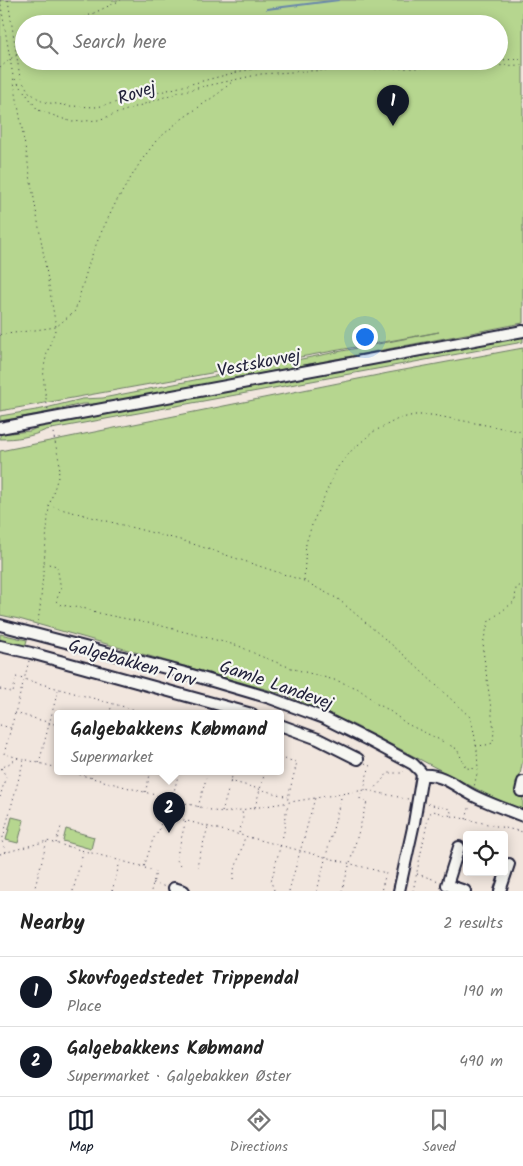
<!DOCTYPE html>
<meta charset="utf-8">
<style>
:root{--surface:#fff;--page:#f6f6f6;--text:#222;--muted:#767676;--line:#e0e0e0;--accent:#111827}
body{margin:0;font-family:Kalam,sans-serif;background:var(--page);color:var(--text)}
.controls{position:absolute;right:15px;bottom:15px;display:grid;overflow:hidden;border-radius:5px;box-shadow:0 2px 12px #0003}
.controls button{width:45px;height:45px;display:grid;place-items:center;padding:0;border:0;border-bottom:1px solid var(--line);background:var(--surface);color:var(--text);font:25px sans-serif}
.you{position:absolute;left:364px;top:336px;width:18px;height:18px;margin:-12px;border:4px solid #fff;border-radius:50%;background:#1a73e8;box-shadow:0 0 0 8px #1a73e833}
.badge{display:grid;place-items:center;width:32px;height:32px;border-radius:50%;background:var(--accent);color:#fff;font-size:16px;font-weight:700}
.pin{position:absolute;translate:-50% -41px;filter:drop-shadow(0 1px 2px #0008)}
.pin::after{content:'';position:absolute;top:26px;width:18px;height:15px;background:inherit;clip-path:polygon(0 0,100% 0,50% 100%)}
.popup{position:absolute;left:54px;top:710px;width:230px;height:65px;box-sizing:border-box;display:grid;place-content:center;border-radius:5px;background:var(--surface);filter:drop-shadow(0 1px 4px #0005);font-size:16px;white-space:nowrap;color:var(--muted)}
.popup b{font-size:19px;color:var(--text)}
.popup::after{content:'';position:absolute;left:50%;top:100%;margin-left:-10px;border:10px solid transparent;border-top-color:var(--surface)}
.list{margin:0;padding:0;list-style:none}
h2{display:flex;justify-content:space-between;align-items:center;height:65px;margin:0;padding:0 20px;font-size:21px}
h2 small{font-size:16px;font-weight:400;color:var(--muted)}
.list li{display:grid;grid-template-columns:32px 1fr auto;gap:15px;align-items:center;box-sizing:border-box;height:70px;padding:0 20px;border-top:1px solid var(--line)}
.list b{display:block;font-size:19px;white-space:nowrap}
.list p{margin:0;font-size:16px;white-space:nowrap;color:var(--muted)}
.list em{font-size:16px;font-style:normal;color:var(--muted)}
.icon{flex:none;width:28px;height:28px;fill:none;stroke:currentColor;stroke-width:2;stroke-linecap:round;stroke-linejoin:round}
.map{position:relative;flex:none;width:523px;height:891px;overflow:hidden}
.search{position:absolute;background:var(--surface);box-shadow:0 2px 12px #0003;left:15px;right:15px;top:15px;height:55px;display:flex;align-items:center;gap:12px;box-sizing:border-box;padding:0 18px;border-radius:28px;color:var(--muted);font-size:19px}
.sheet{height:205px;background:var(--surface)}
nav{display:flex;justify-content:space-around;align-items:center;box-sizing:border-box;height:70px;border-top:1px solid var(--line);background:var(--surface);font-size:14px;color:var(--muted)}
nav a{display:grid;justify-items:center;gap:2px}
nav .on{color:var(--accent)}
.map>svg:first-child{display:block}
.green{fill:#b6d68f;stroke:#6c7c65;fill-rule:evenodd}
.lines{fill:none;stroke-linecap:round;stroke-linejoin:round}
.stream{stroke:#6988ab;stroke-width:2}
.minor-casing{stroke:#22223b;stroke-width:14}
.path{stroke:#22223b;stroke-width:1;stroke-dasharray:1 4;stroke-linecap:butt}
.minor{stroke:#f6f6f2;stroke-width:10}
.labels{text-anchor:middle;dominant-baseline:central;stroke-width:4.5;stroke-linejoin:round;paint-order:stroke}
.street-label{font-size:18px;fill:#22223b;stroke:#f6f6f2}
</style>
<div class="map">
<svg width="523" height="891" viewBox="0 0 523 891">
<rect width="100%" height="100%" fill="#f1e6de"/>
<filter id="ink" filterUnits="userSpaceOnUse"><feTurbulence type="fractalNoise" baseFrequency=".02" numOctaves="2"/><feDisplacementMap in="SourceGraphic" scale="10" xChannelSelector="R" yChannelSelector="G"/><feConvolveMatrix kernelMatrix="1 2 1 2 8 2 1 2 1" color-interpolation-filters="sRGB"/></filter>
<g filter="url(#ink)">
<path class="green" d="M0 0H523V323L102 404H82L44 413 0 421V416L42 409 82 399 103 398 439 332 0 411ZM24 24H499V61H24Z
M523 337V342L46 430C31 437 16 439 0 439V434L30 431 45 424Z
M523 348V759L516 796 523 798V811L513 808 354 725 286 695 19 619 0 615V451L388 373Z
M0 634 27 640 25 647 0 642Z
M12 817 24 820 18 843 6 840Z
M66 829 94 837 91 849 63 841Z"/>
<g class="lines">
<path class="stream" d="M267 9 339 0"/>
<g class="minor-casing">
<path id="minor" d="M0 428 523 331
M0 625 185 673 270 698 324 718 370 741 413 764 420 771 422 775
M0 646 31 653 252 714
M280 725 318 739 358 759
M422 775C444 773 457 788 476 797 491 804 507 810 523 816
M523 782 521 791H523
M459 847 447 885 465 891
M174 888 184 891
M399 891 414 823 422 775
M500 891 509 864"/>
</g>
<path class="path" d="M0 0 56 327C53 337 48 347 46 358 41 375 45 392 48 410
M8 0 20 77 29 92 43 102 70 106 97 107 164 91 241 71 270 67 330 65H435L487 61
M71 24 121 0
M499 60 523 59
M0 68 10 59 24 51
M15 79 38 110 72 122 98 120 179 92 261 74 306 71 523 65
M0 335 56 327 75 311 90 260 100 235 116 202 141 161 156 141 179 121 219 93 233 81
M49 506 184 541 304 581 338 599 405 656 470 717 474 732 477 751 478 769 474 787
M44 563 57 566 61 589 56 601 61 605 87 609 102 614 158 625 239 646 260 656 294 669 338 681 357 688 368 696 375 703 387 709 407 724 434 737 457 749 466 768 477 769
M304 580 306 543 313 522 337 468 352 450 373 432 398 419 414 415H432L523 432
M37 626 40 609 49 506 58 477 60 465 52 428
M29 661 4 754 58 768
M0 689 13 693 16 677 150 714
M15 713 58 725
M109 714 112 705
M0 725 11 728
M476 746 486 745 493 743 494 730 483 650 484 638 489 621 515 601 516 588 523 584
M280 758 297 762 287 802
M39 763 58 690
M365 763 370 766 365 781V790
M0 769 18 758
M70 772 222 813 365 790 408 799
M229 772 235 773V772
M91 778 93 772
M230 781 288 797
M373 791 388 773H402L404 771
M145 792 151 772
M0 797 6 776 1 768
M172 799 179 772
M428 804 450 809 452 816 523 832
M198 807 208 772
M255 807 265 772
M222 812 233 773
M164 815 386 873 381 891
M466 819 470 805
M239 833 243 818 242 811
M56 843 61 827
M6 852 2 841 24 759
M0 854 47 841 144 867 153 839 159 831 167 799
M181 865 176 859 186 820
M198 867 197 865 208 827
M145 868 156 872 151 891
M417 874 439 881
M233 879 234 873 245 837
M153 883 166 887
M274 890 271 882 286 824 284 821 288 804
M34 891 47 841
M73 891 83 852
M112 891 120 862
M289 891 315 798
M317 891 342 794
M342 891 367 802 360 799 362 790
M413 891 429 814 433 811 452 816"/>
<use href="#minor" class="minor"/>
</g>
</g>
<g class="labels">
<g class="street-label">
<text transform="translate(137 94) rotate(-19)">Rovej</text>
<text transform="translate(259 364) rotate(-11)">Vestskovvej</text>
<text transform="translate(132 664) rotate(16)">Galgebakken Torv</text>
<text transform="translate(276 686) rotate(19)">Gamle Landevej</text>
</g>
</g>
</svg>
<div class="controls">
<button><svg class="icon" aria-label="locate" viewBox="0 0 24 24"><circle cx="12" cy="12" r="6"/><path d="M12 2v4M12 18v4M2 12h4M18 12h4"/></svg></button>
</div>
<div class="you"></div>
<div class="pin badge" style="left:393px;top:126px">1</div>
<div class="pin badge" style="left:169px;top:833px">2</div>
<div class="popup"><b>Galgebakkens Købmand</b>Supermarket</div>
<div class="search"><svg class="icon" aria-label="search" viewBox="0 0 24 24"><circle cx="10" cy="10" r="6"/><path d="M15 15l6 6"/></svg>Search here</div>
</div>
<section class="sheet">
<h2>Nearby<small>2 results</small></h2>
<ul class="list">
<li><span class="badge">1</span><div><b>Skovfogedstedet Trippendal</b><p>Place</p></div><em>190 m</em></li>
<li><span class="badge">2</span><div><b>Galgebakkens Købmand</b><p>Supermarket · Galgebakken Øster</p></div><em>490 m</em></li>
</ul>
</section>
<nav>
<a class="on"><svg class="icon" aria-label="map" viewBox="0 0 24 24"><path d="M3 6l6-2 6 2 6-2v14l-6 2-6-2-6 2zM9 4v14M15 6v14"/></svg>Map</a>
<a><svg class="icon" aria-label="directions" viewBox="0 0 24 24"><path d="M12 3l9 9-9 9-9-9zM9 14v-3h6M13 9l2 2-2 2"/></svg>Directions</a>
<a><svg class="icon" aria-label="saved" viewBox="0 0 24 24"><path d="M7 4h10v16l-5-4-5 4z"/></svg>Saved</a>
</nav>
